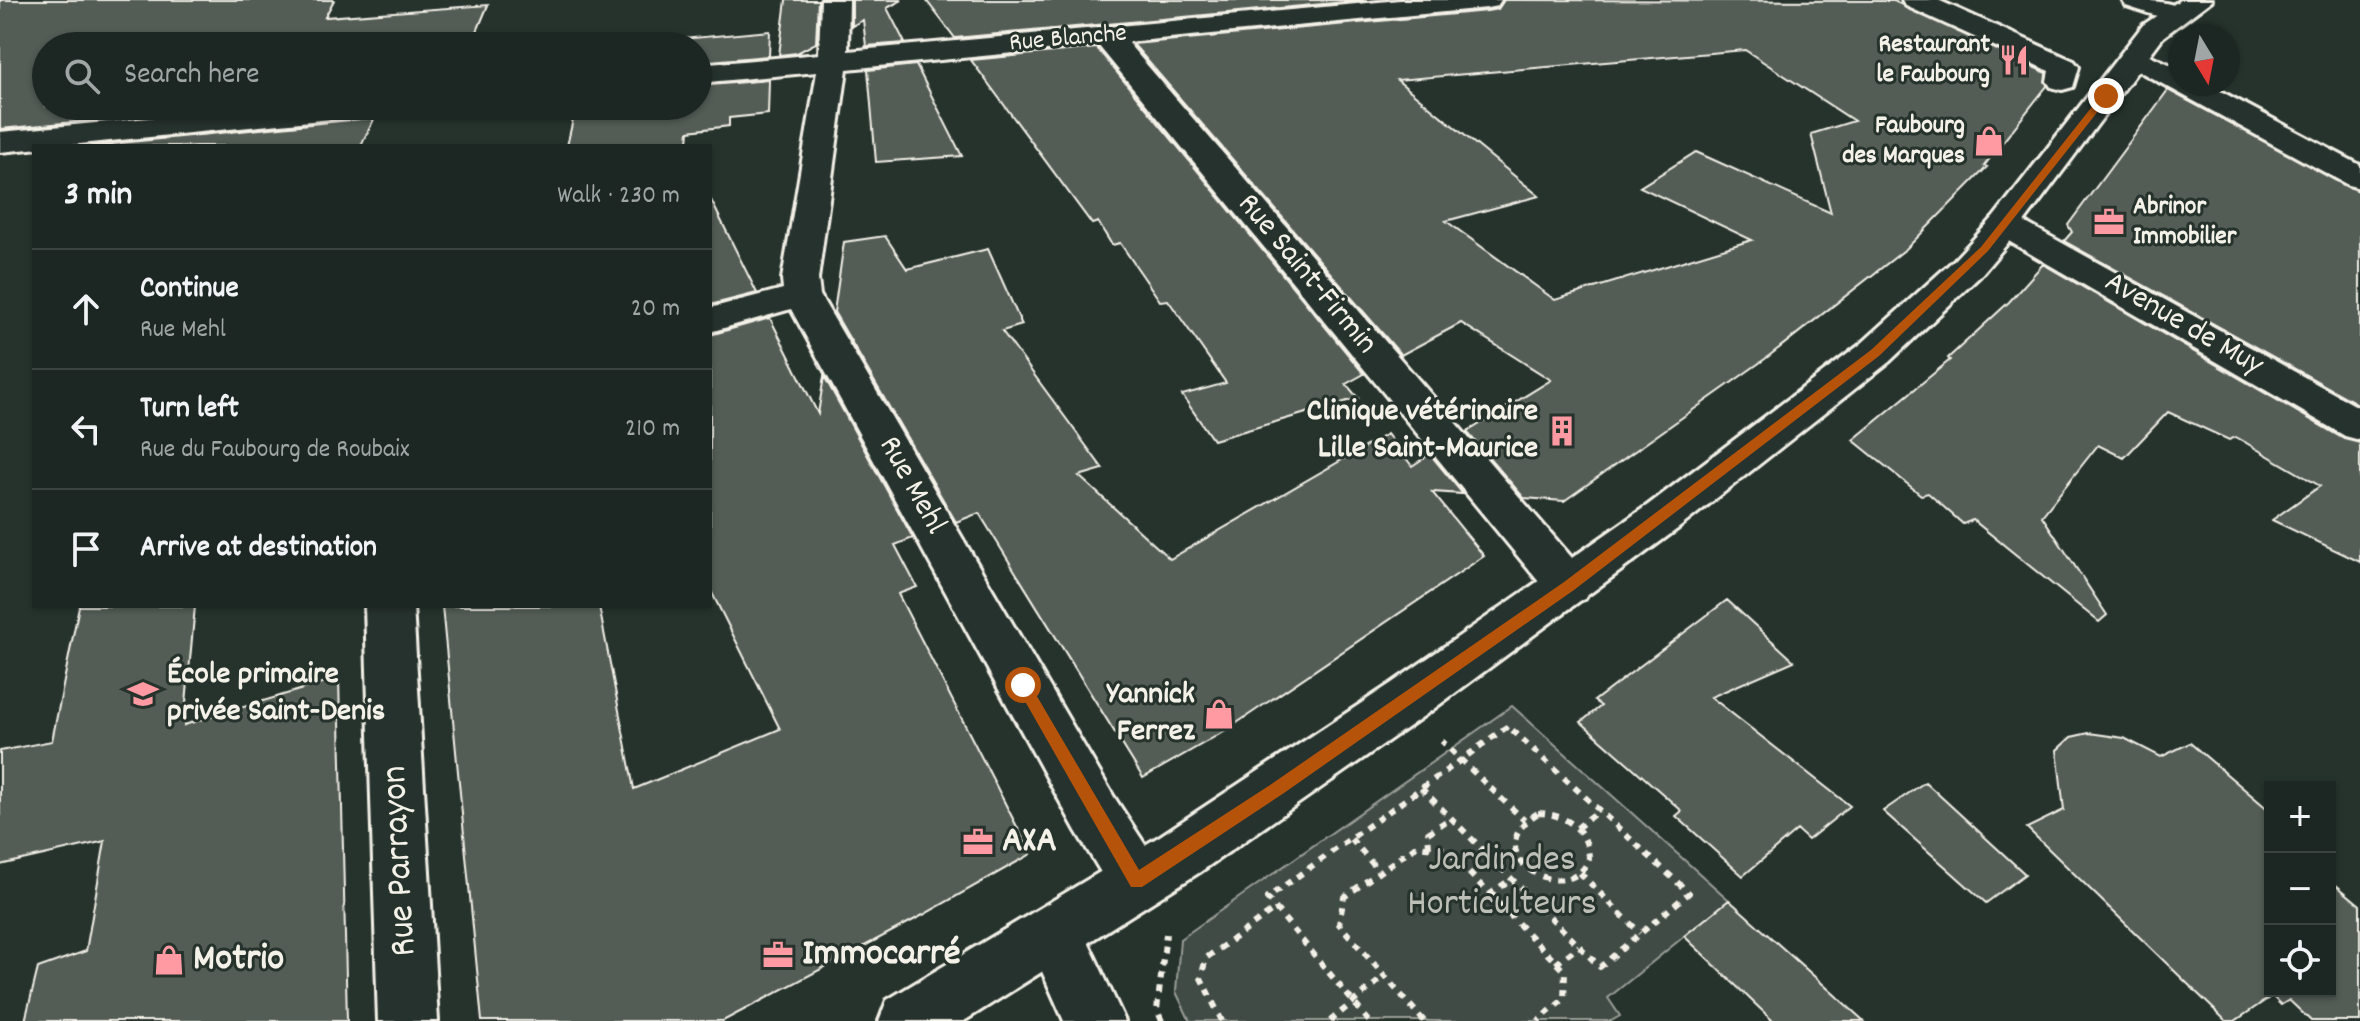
<!DOCTYPE html>
<meta charset="utf-8">
<style>
:root{--surface:#1c2622;--page:#252e2a;--text:#f1f3f6;--muted:#a0a5a5;--line:#3a4340}
body{margin:0;font-family:Dekko,sans-serif;background:var(--page);color:var(--text)}
.controls{position:absolute;right:24px;bottom:24px;display:grid;overflow:hidden;border-radius:0px;box-shadow:0 2px 6px #0004}
.controls button{width:72px;height:72px;display:grid;place-items:center;padding:0;border:0;border-bottom:2px solid var(--line);background:var(--surface);color:var(--text);font:40px sans-serif}
.compass{position:absolute;left:2168px;top:24px;width:72px;height:72px;border-radius:50%;background:var(--surface);box-shadow:0 2px 6px #0004;rotate:170deg}
.stop{position:absolute;width:24px;height:24px;margin:-18px;border:6px solid #b45309;border-radius:50%;background:#fff}
.stop.end{background:#b45309;border-color:#fff;box-shadow:0 2px 8px #0008}
.list{margin:0;padding:0;list-style:none}
h2{display:flex;justify-content:space-between;align-items:center;height:104px;margin:0;padding:0 32px;font-size:34px}
h2 small{font-size:26px;font-weight:400;color:var(--muted)}
.list li{display:grid;grid-template-columns:52px 1fr auto;gap:24px;align-items:center;box-sizing:border-box;height:120px;padding:0 32px;border-top:2px solid var(--line)}
.list b{display:block;font-size:30px;white-space:nowrap}
.list p{margin:0;font-size:26px;white-space:nowrap;color:var(--muted)}
.list em{font-size:26px;font-style:normal;color:var(--muted)}
.icon{flex:none;width:44px;height:44px;fill:none;stroke:currentColor;stroke-width:2;stroke-linecap:round;stroke-linejoin:round}
.map{position:relative;flex:none;width:2360px;height:1021px;overflow:hidden}
.search{position:absolute;background:var(--surface);box-shadow:0 2px 6px #0004;left:32px;top:32px;width:680px;height:88px;display:flex;align-items:center;gap:20px;box-sizing:border-box;padding:0 28px;border-radius:44px;color:var(--muted);font-size:30px}
.panel{position:absolute;background:var(--surface);box-shadow:0 2px 6px #0004;left:32px;top:144px;width:680px;height:464px;border-radius:0px}
.map>svg:first-child{display:block}
.green{fill:#414b45;stroke:#9a9e96;stroke-width:2}
.building{fill:#525c55;stroke:#f4f1e8;stroke-width:2;fill-rule:evenodd}
.lines{fill:none;stroke-linecap:round;stroke-linejoin:round}
.minor-casing{stroke:#f4f1e8;stroke-width:6}
.major-casing{stroke:#f4f1e8;stroke-width:6}
.path{stroke:#f4f1e8;stroke-width:6;stroke-dasharray:7 7;stroke-linecap:butt}
.minor{fill:#26332d;fill-rule:evenodd}
.major{fill:#26332d;fill-rule:evenodd}
.route{fill:#b45309}
.labels{text-anchor:middle;dominant-baseline:central;stroke-width:6;stroke-linejoin:round;paint-order:stroke}
.far-street-label{font-size:26px;fill:#f4f1e8;stroke:#26332d}
.far-poi-label{font-size:26px;font-weight:bold;fill:#f4f1e8;stroke:#26332d;text-anchor:end}
.street-label{font-size:32px;fill:#f4f1e8;stroke:#26332d}
.poi-label{font-size:32px;font-weight:bold;fill:#f4f1e8;stroke:#26332d;text-anchor:end}
.near-poi-label{font-size:38px;font-weight:bold;fill:#f4f1e8;stroke:#26332d;text-anchor:start}
.near-street-label{font-size:38px;fill:#f4f1e8;stroke:#26332d}
.near-park-label{font-size:38px;fill:#bebfb7;stroke:#26332d}
</style>
<div class="map">
<svg width="2360" height="1021" viewBox="0 0 2360 1021">
<rect width="100%" height="100%" fill="#26332d"/>
<filter id="ink" filterUnits="userSpaceOnUse"><feTurbulence type="fractalNoise" baseFrequency=".0125" numOctaves="2"/><feDisplacementMap in="SourceGraphic" scale="16" xChannelSelector="R" yChannelSelector="G"/><feConvolveMatrix kernelMatrix="1 2 1 2 8 2 1 2 1" color-interpolation-filters="sRGB"/></filter>
<g filter="url(#ink)">
<path class="green" d="M1512 706 1729 900 1608 998 1620 1016 1611 1021H1190L1176 992 1180 939Z"/>
<path class="building" d="M0 0H334L325 17 488 5 471 46H46V106H244L0 129Z
M786 0H818L816 43 797 53 779 55Z
M852 0H902L887 8 905 43 866 46 863 20 852 26Z
M926 0H1367L955 38Z
M1504 0 1894 1 2046 73 2047 86 1984 166 1987 167 1907 248 1765 359 1564 501 1524 498 1467 432 1551 380 1461 323 1401 355 1133 44 1487 11 1498 9ZM1745 50 1854 121 1811 134 1831 213 1696 152 1640 187 1752 240 1555 300 1446 221 1539 196 1397 80Z
M770 31 769 56 698 62V46H590L591 43 661 36 660 41Z
M1097 48 1364 374 1346 384 1358 398 1213 440 1182 395 1226 383 1168 300 1160 301 1120 243 1112 245 1098 222 1092 224 971 60Z
M916 65 962 156 876 162 868 70Z
M769 80 768 114 729 118V126L689 131 688 142 651 146H567L576 106H698V86Z
M2168 90 2360 192V405L2064 241 2072 232 2068 225Z
M375 117 361 146H90L371 118Z
M710 198 757 293 710 305Z
M885 236 907 269 988 249 1022 325 1002 331 1103 469 1079 476 1170 559 1387 434 1412 466 1430 454 1463 494 1432 492 1484 556 1225 731 1143 778 979 513 956 522 834 312 844 242Z
M2043 264 2344 439 2360 443V562L2272 520 2320 486 2236 437 2229 440 2168 412 2124 458 2098 445 2042 516 2107 615 2099 622 1973 520 1963 524 1928 493 1921 495 1853 440 1950 360 1948 358 2009 302Z
M770 318 818 414 824 376 913 538 895 545 917 587 898 594 1031 854 923 915 723 1021H482L442 606H599L634 789 780 729 710 589V335Z
M1727 600 1794 661 1711 697 1850 806 1808 840 1797 830 1743 876 1676 816 1682 811 1581 722 1601 706 1594 701Z
M79 606H195L184 725 339 678 347 1021H25L38 968 86 951 105 841 0 865V751L52 741Z
M2089 733 2124 738 2161 757 2190 743 2270 811V991H2330V880L2360 905V1021H2311L2289 1000 2281 1005 2272 996 2235 1021H2226L2027 828 2064 810 2057 750 2071 737Z
M1925 782 2025 874 1986 903 1883 811Z
M1729 900 1864 1021H1773L1684 936Z"/>
<g class="lines">
<g class="minor-casing">
<path id="minor" d="M821 0H849L848 51 1400 0H1501L1497 6 1487 8 1127 42 1585 573 1592 586 1585 599 1569 604 1553 599 1098 45 847 69 818 279 820 295 1114 797 1157 863 1165 881 1157 899 1137 907 1117 899 1076 831 791 309 710 332V308L783 289 782 279 817 72 698 83V65L819 54Z
M1902 0H1938L2074 61 2079 67 2073 87 2062 90 2051 87 2047 81 2049 71 1906 6Z
M2122 0C2143 0 2176 0 2189 14L2185 20 2175 22 2126 6Z
M2134 48 2180 69V84H2207L2360 165V188L2348 185 2124 63 2120 57 2124 51Z
M276 106H386L382 112 371 115 0 152V132Z
M2005 215 2017 218 2360 408V440L2345 436 1993 232 1988 225 1993 218Z
M365 606H413L438 1021H378Z
M1054 905 1075 914 1125 1021H1064L1025 933 1033 914Z"/>
</g>
<g class="major-casing">
<path id="major" d="M2180 0H2212L2163 37 2017 232 1980 276 1889 362 1680 527 1428 713 1200 872 964 1021H879L887 1000 1160 836 1392 683 1648 505 1861 344 1954 260 1993 218 2143 25Z"/>
</g>
<path class="path" d="M1421 788 1600 967 1689 893 1508 726 1461 760 1524 820
M1538 813C1565 814 1588 829 1589 858 1572 911 1470 855 1538 813Z
M1577 828 1599 810
M1351 839 1378 870
M1429 847 1428 833 1451 818
M1580 873 1640 933
M1489 895 1511 879
M1556 964 1579 946
M1162 1021 1157 1010 1166 934
M1222 1021 1201 978 1206 958 1275 909
M1330 1021 1385 976
M1369 1021 1267 898 1461 760 1442 741
M1424 1021 1339 924 1344 897 1416 846 1446 849 1565 972 1564 999 1538 1021"/>
<use href="#minor" class="minor"/>
<use href="#major" class="major"/>
</g>
</g>
<path class="route" d="M2102 94 2110 96 1988 251 1879 356 1574 590 1284 793 1142 887H1131L1018 689V681H1028L1139 870 1273 783 1564 582 1871 350 1981 247Z"/>
<defs>
<g id="restaurant-bare" transform="scale(2.4)"><path d="M-5-6h1v4h1v-4h1v4h1v-4h1v5L-1.5 .5V6h-2V.5L-5-1ZM5-6V6H3V1.5H1.5Q1.5-4 5-6Z" fill="#ff9aa2" stroke="#26332d" stroke-width="2.5" paint-order="stroke"/></g>
<g id="shop-bare" transform="scale(2.4)"><path d="M-5-2.5h2.3a2.7 3.5 0 0 1 5.4 0H5L5.5 6h-11ZM-1.5-2.5h3a1.5 2.3 0 0 0-3 0Z" fill="#ff9aa2" stroke="#26332d" stroke-width="2.5" paint-order="stroke"/></g>
<g id="office-bare" transform="scale(2.4)"><path d="M-6-3h4V-5.5h4V-3h4V5H-6ZM-1-4.5V-3h2v-1.5ZM-6 0V1H6V0Z" fill="#ff9aa2" stroke="#26332d" stroke-width="2.5" paint-order="stroke"/></g>
<g id="building-bare" transform="scale(2.4)"><path d="M-4-6H4V6H1V3H-1V6H-4ZM-2.5-4.3h1.7v1.8h-1.7ZM.8-4.3h1.7v1.8H.8ZM-2.5-1h1.7V.8h-1.7ZM.8-1h1.7V.8H.8Z" fill="#ff9aa2" stroke="#26332d" stroke-width="2.5" paint-order="stroke"/></g>
<g id="school-bare" transform="scale(2.4)"><path d="M0-5L7-2L0 1L-7-2ZM-4 1L0 2.5L4 1V4Q0 6-4 4Z" fill="#ff9aa2" stroke="#26332d" stroke-width="2.5" paint-order="stroke"/></g>
</defs>
<g fill-rule="evenodd">
<use href="#restaurant-bare" x="2014" y="60"/>
<use href="#shop-bare" x="1989" y="141"/>
<use href="#office-bare" x="2109" y="222"/>
<use href="#building-bare" x="1562" y="431"/>
<use href="#school-bare" x="143" y="694"/>
<use href="#shop-bare" x="1219" y="714"/>
<use href="#office-bare" x="978" y="842"/>
<use href="#office-bare" x="778" y="955"/>
<use href="#shop-bare" x="169" y="960"/>
</g>
<g class="labels">
<g class="far-street-label">
<text transform="translate(1068 39) rotate(-5)">Rue Blanche</text>
</g>
<g class="far-poi-label">
<text x="1990" y="45">Restaurant<tspan x="1990" dy="30">le Faubourg</tspan></text>
<text x="1965" y="126">Faubourg<tspan x="1965" dy="30">des Marques</tspan></text>
<text x="2133" y="207" text-anchor="start">Abrinor<tspan x="2133" dy="30">Immobilier</tspan></text>
</g>
<g class="street-label">
<text transform="translate(1306 275) rotate(50)">Rue Saint-Firmin</text>
<text transform="translate(2183 325) rotate(30)">Avenue de Muy</text>
<text transform="translate(911 486) rotate(61)">Rue Mehl</text>
</g>
<g class="poi-label">
<text x="1538" y="413">Clinique vétérinaire<tspan x="1538" dy="37">Lille Saint-Maurice</tspan></text>
<text x="167" y="676" text-anchor="start">École primaire<tspan x="167" dy="37">privée Saint-Denis</tspan></text>
<text x="1195" y="696">Yannick<tspan x="1195" dy="37">Ferrez</tspan></text>
</g>
<g class="near-poi-label">
<text x="1002" y="842">AXA</text>
<text x="802" y="955">Immocarré</text>
<text x="193" y="960">Motrio</text>
</g>
<g class="near-street-label">
<text transform="translate(401 861) rotate(-93)">Rue Parrayon</text>
</g>
<g class="near-park-label">
<text x="1502" y="861">Jardin des<tspan x="1502" dy="44">Horticulteurs</tspan></text>
</g>
</g>
</svg>
<div class="controls">
<button>+</button>
<button>−</button>
<button><svg class="icon" aria-label="locate" viewBox="0 0 24 24"><circle cx="12" cy="12" r="6"/><path d="M12 2v4M12 18v4M2 12h4M18 12h4"/></svg></button>
</div>
<svg class="compass" viewBox="-18 -18 36 36"><path d="M0-13l5 13h-10z" fill="#e53935"/><path d="M0 13l5-13h-10z" fill="#a0a5a5"/></svg>
<div class="stop" style="left:1023px;top:685px"></div>
<div class="stop end" style="left:2106px;top:96px"></div>
<div class="search"><svg class="icon" aria-label="search" viewBox="0 0 24 24"><circle cx="10" cy="10" r="6"/><path d="M15 15l6 6"/></svg>Search here</div>
<section class="panel">
<h2>3 min<small>Walk · 230 m</small></h2>
<ul class="list">
<li><svg class="icon" aria-label="ahead" viewBox="0 0 24 24"><path d="M12 20V5M6 11l6-6 6 6"/></svg><div><b>Continue</b><p>Rue Mehl</p></div><em>20 m</em></li>
<li><svg class="icon" aria-label="left" viewBox="0 0 24 24"><path d="M17 20v-9H6M10 6l-5 5 5 5"/></svg><div><b>Turn left</b><p>Rue du Faubourg de Roubaix</p></div><em>210 m</em></li>
<li><svg class="icon" aria-label="arrive" viewBox="0 0 24 24"><path d="M6 21V4h12l-3 4 3 4H6"/></svg><div><b>Arrive at destination</b></div></li>
</ul>
</section>
</div>
